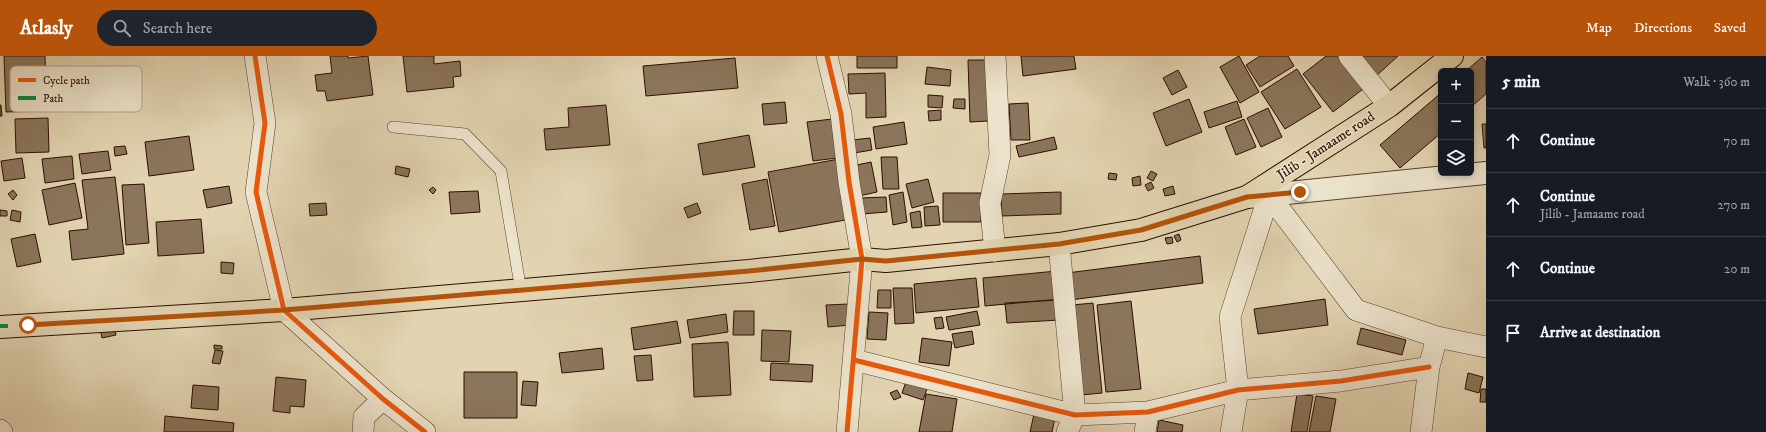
<!DOCTYPE html>
<meta charset="utf-8">
<style>
:root{--surface:#171b24;--page:#20242c;--text:#f1f3f6;--muted:#9ea1a6;--line:#363941;--accent:#b45309}
body{margin:0;font-family:"IM FELL DW Pica",serif;background:var(--page);color:var(--text)}
.controls{position:absolute;right:12px;top:12px;display:grid;overflow:hidden;border-radius:6px;box-shadow:0 2px 6px #0003}
.controls button{width:36px;height:36px;display:grid;place-items:center;padding:0;border:0;border-bottom:1px solid var(--line);background:var(--surface);color:var(--text);font:20px sans-serif}
.stop{position:absolute;width:12px;height:12px;margin:-9px;border:3px solid #b45309;border-radius:50%;background:#fff}
.stop.end{background:#b45309;border-color:#fff;box-shadow:0 1px 4px #0008}
.list{margin:0;padding:0;list-style:none}
h2{display:flex;justify-content:space-between;align-items:center;height:52px;margin:0;padding:0 16px;font-size:17px}
h2 small{font-size:13px;font-weight:400;color:var(--muted)}
.list li{display:grid;grid-template-columns:26px 1fr auto;gap:12px;align-items:center;box-sizing:border-box;height:64px;padding:0 16px;border-top:1px solid var(--line)}
.list b{display:block;font-size:15px;white-space:nowrap}
.list p{margin:0;font-size:13px;white-space:nowrap;color:var(--muted)}
.list em{font-size:13px;font-style:normal;color:var(--muted)}
.icon{flex:none;width:22px;height:22px;fill:none;stroke:currentColor;stroke-width:2;stroke-linecap:round;stroke-linejoin:round}
.map{position:relative;flex:none;width:1486px;height:376px;overflow:hidden}
header{display:flex;align-items:center;gap:24px;box-sizing:border-box;height:56px;padding:0 20px;background:var(--accent);color:#fff}
header strong{font-size:19px}
nav{display:flex;gap:22px;margin-inline-start:auto;font-size:14px}
.search{width:280px;height:36px;background:var(--page);display:flex;align-items:center;gap:10px;box-sizing:border-box;padding:0 14px;border-radius:22px;color:var(--muted);font-size:15px}
main{display:flex}
aside{flex:1;background:var(--surface)}
.map>svg:first-child{display:block}
.building{fill:#8b755c;stroke:#2d0e00}
.lines{fill:none;stroke-linecap:round;stroke-linejoin:round}
.service-casing{stroke:#5a402c;stroke-width:12}
.minor-casing{stroke:#5a402c;stroke-width:22}
.tertiary-casing{stroke:#5a402c;stroke-width:24}
.primary-casing{stroke:#2d0e00;stroke-width:24}
.service{stroke:#ece3cc;stroke-width:11}
.minor{stroke:#ece3cc;stroke-width:21}
.tertiary{stroke:#ece3cc;stroke-width:22}
.primary{stroke:#e2d4b1;stroke-width:22}
.quiet{stroke:#00873e;stroke-width:4;stroke-dasharray:8 4;stroke-linecap:butt}
.cycleway-casing{stroke:#ece3cc;stroke-width:8}
.cycleway{stroke:#e8590c;stroke-width:5}
.route{stroke:#b45309;stroke-width:5}
.labels{text-anchor:middle;dominant-baseline:central;stroke-width:3;stroke-linejoin:round;paint-order:stroke}
.street-label{font-size:14px;fill:#2d0e00;stroke:#ece3cc}
.key{fill:#ece3cc;stroke:#b3a38f;stroke-width:1}
.key-label{font-size:11px;fill:#2d0e00}
</style>
<header>
<strong>Atlasly</strong>
<div class="search"><svg class="icon" aria-label="search" viewBox="0 0 24 24"><circle cx="10" cy="10" r="6"/><path d="M15 15l6 6"/></svg>Search here</div>
<nav><a>Map</a><a>Directions</a><a>Saved</a></nav>
</header>
<main>
<div class="map">
<svg width="1486" height="376" viewBox="0 0 1486 376">
<rect width="100%" height="100%" fill="#e2d4b1"/>
<filter id="stains"><feTurbulence type="fractalNoise" baseFrequency=".005" numOctaves="4"/><feColorMatrix values="0 0 0 0 .2 0 0 0 0 .09 0 0 0 0 .02 0 0 0 .5 -.17"/></filter>
<radialGradient id="worn" r=".72"><stop offset=".6" stop-color="#630" stop-opacity="0"/><stop offset="1" stop-color="#630" stop-opacity=".3"/></radialGradient>
<path class="building" d="M4 0H45L47 55 6 56Z
M330 0H348V2L368 0 373 39 327 45 325 35H317L315 19 332 17Z
M403 0H434V8L460 5 461 20 453 21 454 31 407 36Z
M857 0H897V12H857Z
M1021 0H1074L1076 13 1023 20Z
M1239 0 1259 36 1240 47 1220 11Z
M1260 0H1288L1294 10 1260 31 1246 9Z
M1326 0H1343L1367 30 1333 56 1303 18Z
M1355 0H1398L1375 21Z
M1482 1 1486 6V38L1471 51V15H1466Z
M735 2 738 32 646 40 643 10Z
M968 4H986L988 65 970 66Z
M927 11 951 14 950 30 925 28Z
M1297 13 1321 51 1285 73 1261 36Z
M1178 14 1187 31 1172 39 1163 22Z
M885 17 886 61 866 62V37L849 38 848 18Z
M1441 37V77L1400 112 1380 89Z
M928 39 943 40 942 52 928 51Z
M954 43H965V53L953 52Z
M1189 43 1202 76 1166 90 1153 57Z
M1237 45 1242 61 1209 72 1204 56Z
M785 46 787 67 764 69 762 48Z
M1028 47 1030 84H1011L1009 48Z
M0 49H1L2 60H0Z
M606 49 610 89 546 94 544 73 569 71 568 52Z
M1268 52 1282 81 1261 91 1247 62Z
M941 54V64L929 65 928 55Z
M48 62 49 96 16 97 15 63Z
M832 63 837 102 813 105 807 66Z
M1244 63 1256 91 1236 99 1225 71Z
M904 66 907 88 876 93 873 71Z
M1482 68H1486V92H1484Z
M749 79 755 111 703 119 698 88Z
M189 80 194 114 149 120 145 86Z
M1054 81 1057 93 1019 101 1016 90Z
M870 82 872 94 854 97 852 84Z
M125 90 127 98 115 100 114 91Z
M108 95 111 114 82 118 79 98Z
M72 100 74 123 45 127 42 103Z
M881 101H897L899 133H883Z
M22 102 25 122 4 125 1 105Z
M839 103 851 163 779 176 768 116Z
M871 106 877 136 859 140 852 110Z
M396 110 410 113 408 121 395 118Z
M1151 115 1157 118 1153 125 1147 122Z
M1109 117 1117 118 1116 124 1108 123Z
M1140 120 1141 129 1133 130 1132 122Z
M115 121 124 198 72 204 69 175 88 173 82 124Z
M767 123 775 170 750 174 742 128Z
M928 123 934 146 912 152 906 128Z
M1151 126 1154 132 1148 135 1145 129Z
M75 127 82 162 49 169 42 134Z
M144 128 149 187 126 189 122 129Z
M229 130 232 147 207 152 203 134Z
M1173 130 1175 138 1165 140 1163 133Z
M433 131 436 134 433 138 429 134Z
M13 134 17 139 13 144 8 138Z
M478 135 480 156 451 158 449 136Z
M903 136 907 166 893 169 889 139Z
M1061 136V158L1002 160 1001 138Z
M943 137H981V166H943Z
M886 141 887 156 862 158 861 142Z
M326 147 327 159 310 160 309 148Z
M697 147 701 157 688 162 684 152Z
M938 150 940 169 925 170 924 151Z
M0 154 7 155V160H0Z
M12 154 21 156 20 166 10 164Z
M920 155 922 171 912 172 910 157Z
M201 163 204 197 158 200 156 166Z
M35 178 41 206 17 211 11 183Z
M1179 178 1181 184 1177 186 1174 180Z
M1172 181 1173 187 1167 188 1165 182Z
M1200 200 1203 227 1070 244 1067 217Z
M221 206 234 207 233 218 221 217Z
M1057 215 1060 243 985 250 983 222Z
M976 222 979 251 916 257 914 228Z
M893 232H912L914 267 895 268Z
M878 234H891V252H877Z
M1325 243 1328 269 1258 278 1254 253Z
M1059 244 1060 264 1007 267 1005 247Z
M1131 245 1141 333 1106 336 1097 249Z
M1093 247 1102 337 1081 339 1072 249Z
M848 248 850 269 828 271 826 249Z
M734 255H754V279H733Z
M977 255 980 269 949 274 946 261Z
M869 256 888 257 886 284 867 283Z
M726 258 728 276 690 282 687 264Z
M942 261 944 272 936 273 934 262Z
M677 265 681 287 634 294 631 272Z
M114 270 116 279 102 282 100 273Z
M1361 272 1406 284 1402 299 1357 288Z
M762 274 791 275 789 306 761 305Z
M972 275 974 288 955 292 952 278Z
M922 282 952 286 949 310 919 306Z
M728 286 731 339 694 341 692 288Z
M214 289 222 290V293H214Z
M602 292 604 313 562 317 559 297Z
M215 294 223 295 220 308 212 307Z
M651 299 653 324 637 325 634 300Z
M771 307 813 309 812 326 770 324Z
M464 316H517V362H464Z
M1468 317 1483 321 1479 337 1465 333Z
M276 321 306 324 304 351 290 350V357L273 355Z
M907 323 928 330 923 344 902 337Z
M523 325 538 326 536 350 521 349Z
M193 329 219 331 218 354 191 352Z
M1481 333H1486V346H1480Z
M897 334 901 341 894 344 890 337Z
M926 338 957 343 952 376H919Z
M1297 338 1313 340 1307 376H1291Z
M1316 340 1336 343 1330 376H1309Z
M1034 358 1055 362 1052 376H1030Z
M165 360 234 367 233 376H164Z
M1159 364 1183 369 1182 376H1157Z"/>
<g class="lines">
<g class="service-casing">
<path id="service" d="M393 71 465 78 501 115 521 235"/>
</g>
<g class="minor-casing">
<path id="minor" d="M255 0 265 67 256 136 284 254 383 343 425 376
M827 0 841 58 849 126 862 203 847 376
M995 0 1000 99 990 147 995 195
M1349 0 1389 50
M1269 139 1356 254 1437 281 1486 291
M1059 188 1075 359 1067 376
M854 304 1075 359 1148 356 1238 334 1341 325 1429 311
M0 374 2 376
M363 376 364 361 383 343
M1145 376 1148 356
M1231 376 1238 334 1230 261 1269 139
M1421 376 1429 311 1437 281"/>
</g>
<g class="tertiary-casing">
<path id="tertiary" d="M1247 141 1486 117"/>
</g>
<g class="primary-casing">
<path id="primary" d="M0 271 284 254 749 215 862 203 886 205 1059 188 1141 174 1247 141 1389 50 1452 0"/>
</g>
<use href="#service" class="service"/>
<use href="#minor" class="minor"/>
<use href="#tertiary" class="tertiary"/>
<use href="#primary" class="primary"/>
<path class="quiet" d="M0 270H12"/>
<g class="cycleway-casing">
<path id="cycleway" d="M255 0 265 67 256 136 284 254 383 343 425 376
M827 0 841 58 849 126 862 203 847 376
M854 304 1075 359 1148 356 1238 334 1341 325 1429 311"/>
</g>
<use href="#cycleway" class="cycleway"/>
</g>
<g class="lines">
<path class="route" d="M28 269 284 254 749 215 862 203 886 205 1059 188 1141 174 1247 141 1300 136"/>
</g>
<g class="labels">
<g class="street-label">
<text transform="translate(1326 90) rotate(-33)">Jilib - Jamaame road</text>
</g>
</g>
<rect x="10" y="10" width="132" height="46" rx="6" class="key"/>
<rect x="18" y="22" width="18" height="4" fill="#e8590c"/>
<rect x="18" y="40" width="18" height="4" fill="#00873e"/>
<g class="key-label">
<text x="43" y="28">Cycle path</text>
<text x="43" y="46">Path</text>
</g>
<rect width="100%" height="100%" filter="url(#stains)"/>
<rect width="100%" height="100%" fill="url(#worn)"/>
</svg>
<div class="controls">
<button>+</button>
<button>−</button>
<button><svg class="icon" aria-label="layers" viewBox="0 0 24 24"><path d="M12 4l9 5-9 5-9-5zM3 14l9 5 9-5"/></svg></button>
</div>
<div class="stop" style="left:28px;top:269px"></div>
<div class="stop end" style="left:1300px;top:136px"></div>
</div>
<aside>
<h2>5 min<small>Walk · 360 m</small></h2>
<ul class="list">
<li><svg class="icon" aria-label="ahead" viewBox="0 0 24 24"><path d="M12 20V5M6 11l6-6 6 6"/></svg><div><b>Continue</b></div><em>70 m</em></li>
<li><svg class="icon" aria-label="ahead" viewBox="0 0 24 24"><path d="M12 20V5M6 11l6-6 6 6"/></svg><div><b>Continue</b><p>Jilib - Jamaame road</p></div><em>270 m</em></li>
<li><svg class="icon" aria-label="ahead" viewBox="0 0 24 24"><path d="M12 20V5M6 11l6-6 6 6"/></svg><div><b>Continue</b></div><em>20 m</em></li>
<li><svg class="icon" aria-label="arrive" viewBox="0 0 24 24"><path d="M6 21V4h12l-3 4 3 4H6"/></svg><div><b>Arrive at destination</b></div></li>
</ul>
</aside>
</main>
